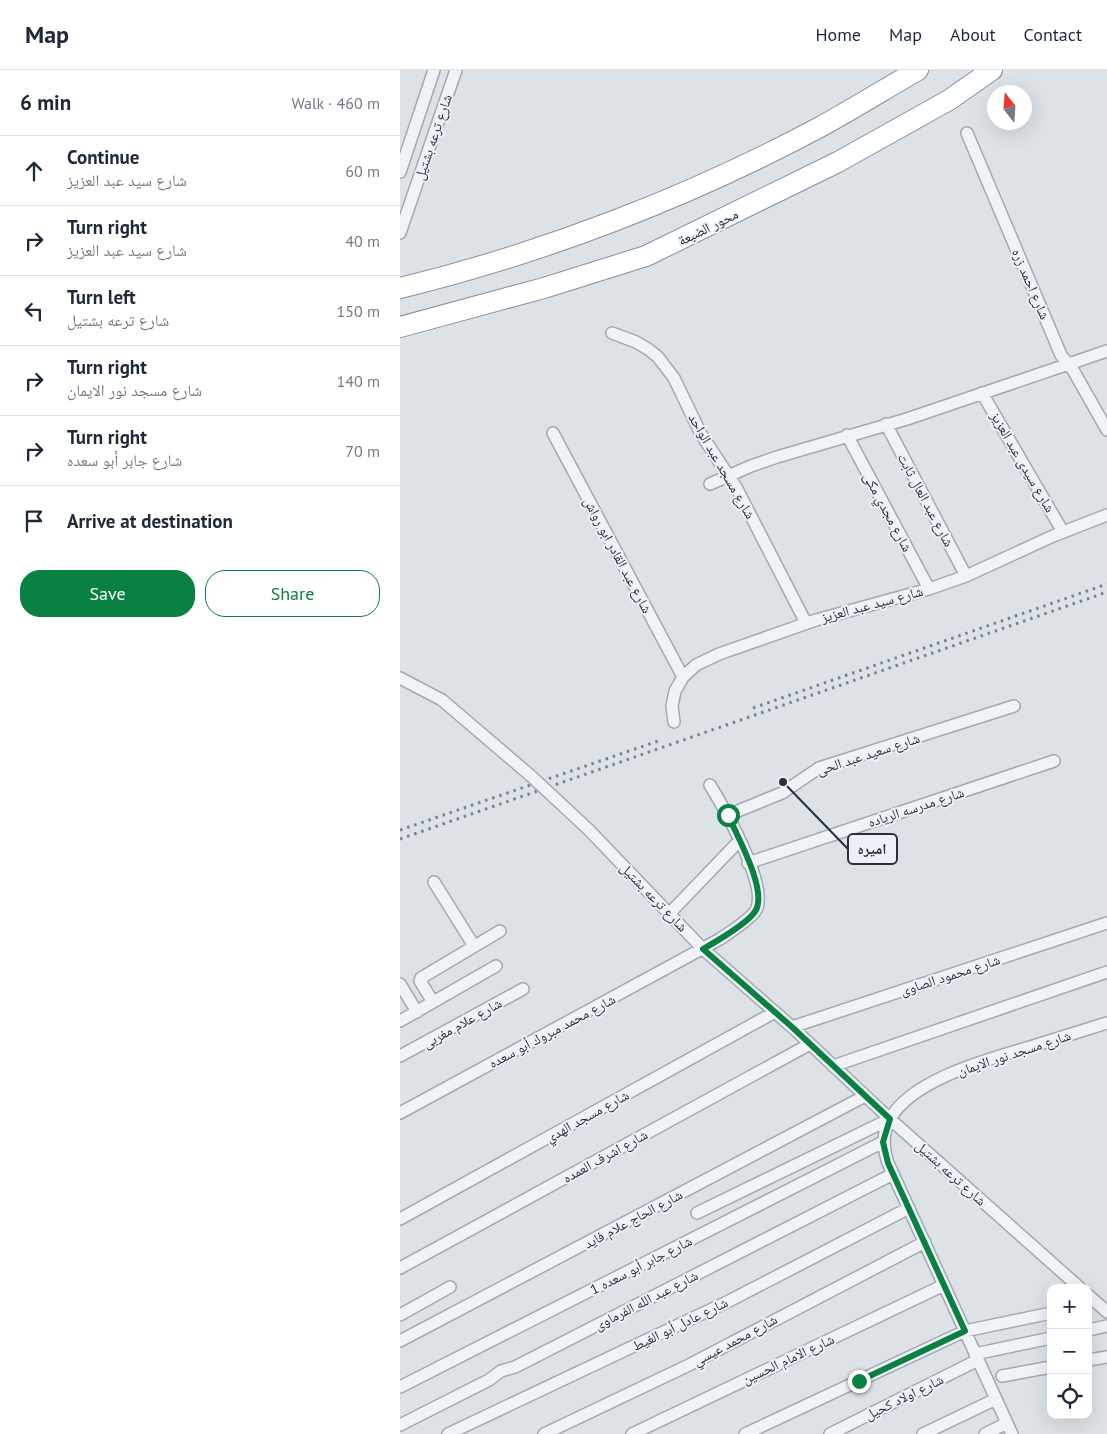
<!DOCTYPE html>
<meta charset="utf-8">
<style>
:root{--surface:#fff;--page:#f2f2f3;--text:#1f2937;--muted:#747a83;--line:#e0e1e3;--accent:#0b8043}
body{margin:0;font-family:"PT Sans","Noto Naskh Arabic",sans-serif;background:var(--page);color:var(--text)}
.controls{position:absolute;right:15px;bottom:15px;display:grid;overflow:hidden;border-radius:10px;box-shadow:0 5px 20px #0002}
.controls button{width:45px;height:45px;display:grid;place-items:center;padding:0;border:0;border-bottom:1px solid var(--line);background:var(--surface);color:var(--text);font:25px sans-serif}
.compass{position:absolute;left:587px;top:15px;width:45px;height:45px;border-radius:50%;background:var(--surface);box-shadow:0 5px 20px #0002;rotate:343deg}
.stop{position:absolute;width:15px;height:15px;margin:-11px;border:4px solid #0b8043;border-radius:50%;background:#fff}
.stop.end{background:#0b8043;border-color:#fff;box-shadow:0 1px 5px #0008}
.list{margin:0;padding:0;list-style:none}
h2{display:flex;justify-content:space-between;align-items:center;height:65px;margin:0;padding:0 20px;font-size:21px}
h2 small{font-size:16px;font-weight:400;color:var(--muted)}
.list li{display:grid;grid-template-columns:32px 1fr auto;gap:15px;align-items:center;box-sizing:border-box;height:70px;padding:0 20px;border-top:1px solid var(--line)}
.list b{display:block;font-size:19px;white-space:nowrap}
.list p{margin:0;font-size:16px;white-space:nowrap;color:var(--muted)}
.list em{font-size:16px;font-style:normal;color:var(--muted)}
.actions{display:flex;gap:10px;padding:15px 20px}
.actions a{flex:1;padding:11px 0;border:1px solid var(--accent);border-radius:20px;text-align:center;font-size:18px;color:var(--accent)}
.actions .main{background:var(--accent);color:#fff}
.icon{flex:none;width:28px;height:28px;fill:none;stroke:currentColor;stroke-width:2;stroke-linecap:round;stroke-linejoin:round}
.map{position:relative;flex:none;width:707px;height:1364px;overflow:hidden}
header{display:flex;align-items:center;gap:30px;box-sizing:border-box;height:70px;padding:0 25px;background:var(--surface);border-bottom:1px solid var(--line)}
header strong{font-size:24px}
nav{display:flex;gap:28px;margin-inline-start:auto;font-size:18px}
main{display:flex}
aside{flex:1;background:var(--surface)}
.map>svg:first-child{display:block}
.lines{fill:none;stroke-linecap:round;stroke-linejoin:round}
.minor-casing{stroke:#a3a9b1;stroke-width:14}
.motorway-casing{stroke:#85909d;stroke-width:22}
.minor{stroke:#f0f2f5;stroke-width:11}
.motorway{stroke:#fff;stroke-width:20}
.rail{stroke:#778290;stroke-width:3;stroke-dasharray:2.5 5;stroke-linecap:butt}
.minor-bridge-casing{stroke:#a3a9b1;stroke-width:14;stroke-linecap:butt}
.minor-bridge{stroke:#f0f2f5;stroke-width:11}
.route{stroke:#0b8043;stroke-width:6}
.labels{text-anchor:middle;dominant-baseline:central;stroke-width:4;stroke-linejoin:round;paint-order:stroke}
.street-label{font-size:14px;fill:#27313d;stroke:#edf0f4}
.leader{fill:none;stroke:#27313d;stroke-width:2}
.callout-dot{fill:#27313d;stroke:#edf0f4;stroke-width:2}
.callout{fill:#edf0f4;stroke:#27313d;stroke-width:2}
.callout-label{font-size:15px;text-anchor:middle;font-weight:bold;fill:#27313d}
</style>
<header>
<strong>Map</strong>
<nav><a>Home</a><a>Map</a><a>About</a><a>Contact</a></nav>
</header>
<main>
<aside>
<h2>6 min<small>Walk · 460 m</small></h2>
<ul class="list">
<li><svg class="icon" aria-label="ahead" viewBox="0 0 24 24"><path d="M12 20V5M6 11l6-6 6 6"/></svg><div><b>Continue</b><p>شارع سيد عبد العزيز</p></div><em>60 m</em></li>
<li><svg class="icon" aria-label="right" viewBox="0 0 24 24"><path d="M7 20v-9h11M14 6l5 5-5 5"/></svg><div><b>Turn right</b><p>شارع سيد عبد العزيز</p></div><em>40 m</em></li>
<li><svg class="icon" aria-label="left" viewBox="0 0 24 24"><path d="M17 20v-9H6M10 6l-5 5 5 5"/></svg><div><b>Turn left</b><p>شارع ترعه بشتيل</p></div><em>150 m</em></li>
<li><svg class="icon" aria-label="right" viewBox="0 0 24 24"><path d="M7 20v-9h11M14 6l5 5-5 5"/></svg><div><b>Turn right</b><p>شارع مسجد نور الايمان</p></div><em>140 m</em></li>
<li><svg class="icon" aria-label="right" viewBox="0 0 24 24"><path d="M7 20v-9h11M14 6l5 5-5 5"/></svg><div><b>Turn right</b><p>شارع جابر أبو سعده</p></div><em>70 m</em></li>
<li><svg class="icon" aria-label="arrive" viewBox="0 0 24 24"><path d="M6 21V4h12l-3 4 3 4H6"/></svg><div><b>Arrive at destination</b></div></li>
</ul>
<div class="actions"><a class="main">Save</a><a>Share</a></div>
</aside>
<div class="map">
<svg width="707" height="1364" viewBox="0 0 707 1364">
<rect width="100%" height="100%" fill="#dde2e7"/>
<g class="lines">
<g class="minor-casing">
<path id="minor" d="M567 63 661 285 673 300 707 360
M0 102 34 0
M0 163 56 0
M212 263 236 272 248 279 258 287 274 308 301 364 336 417 406 553
M582 323 663 462
M486 354 566 506
M153 363 283 607
M447 365 529 519
M310 414 351 396 377 387 507 349 707 281
M0 608 42 630 131 706
M274 652 272 636 275 621 283 607 296 595 319 584 416 550 529 519 566 506 653 466 707 445
M328 745 382 723 419 698 614 636
M189 760 303 879 392 957 490 1049 680 1218
M348 793 654 691
M34 812 74 876
M270 843 339 771
M0 914 17 942
M33 932 20 911 21 908 100 861
M0 951 96 896
M392 957 707 853
M0 986 123 919
M433 996 707 902
M0 1043 320 869C330 862 350 850 356 840 369 816 324 738 310 715
M297 1143 490 1049
M0 1149 375 942
M0 1198 410 974
M688 1225 707 1242
M0 1245 50 1217
M688 1260 707 1256
M0 1271 465 1026
M575 1284 651 1268
M688 1290 707 1287
M602 1306 651 1297
M0 1317 483 1072
M0 1355 89 1310 101 1301 115 1297 493 1104
M48 1364 329 1231 509 1138
M144 1364 289 1295 525 1172
M232 1364 544 1215
M345 1364 565 1261 651 1243
M430 1364 578 1290
M523 1364 596 1329
M585 1364 607 1353
M612 1364 488 1093C483 1078 482 1063 490 1049 512 1009 590 989 630 977 656 969 681 961 707 953"/>
</g>
<g class="motorway-casing">
<path id="motorway" d="M0 218C144 183 289 127 420 57 453 39 485 19 518 0
M0 257 144 218 246 186 438 92 549 30 592 0"/>
</g>
<use href="#minor" class="minor"/>
<use href="#motorway" class="motorway"/>
<path class="rail" d="M353 638 707 514
M0 760 261 670
M0 769 707 522"/>
<g class="minor-bridge-casing">
<path id="minor-bridge" d="M131 706 189 760"/>
</g>
<use href="#minor-bridge" class="minor-bridge"/>
</g>
<g class="lines">
<path class="route" d="M328 745C337 766 367 819 356 840 349 853 317 871 303 879L392 957 490 1049 483 1072 488 1093 565 1261 459 1311"/>
</g>
<g class="labels">
<g class="street-label">
<text transform="translate(33 67) rotate(-71)">شارع ترعه بشتيل</text>
<text transform="translate(308 157) rotate(-26)">محور الضبعة</text>
<text transform="translate(631 214) rotate(67)">شارع احمد زره</text>
<text transform="translate(623 392) rotate(60)">شارع سيدى عبد العزيز</text>
<text transform="translate(322 396) rotate(60)">شارع مسجد عبد الواحد</text>
<text transform="translate(526 430) rotate(62)">شارع عبد العال ثابت</text>
<text transform="translate(488 442) rotate(62)">شارع مجدي مكى</text>
<text transform="translate(218 485) rotate(62)">شارع عبد القادر ابو رواش</text>
<text transform="translate(472 534) rotate(-15)">شارع سيد عبد العزيز</text>
<text transform="translate(468 684) rotate(-18)">شارع سعيد عبد الحى</text>
<text transform="translate(516 737) rotate(-18)">شارع مدرسه الرياده</text>
<text transform="translate(254 827) rotate(46)">شارع ترعه بشتيل</text>
<text transform="translate(550 905) rotate(-18)">شارع محمود الصاوى</text>
<text transform="translate(62 953) rotate(-29)">شارع علام مغربى</text>
<text transform="translate(152 961) rotate(-28)">شارع محمد مبروك أبو سعده</text>
<text transform="translate(614 983) rotate(-18)">شارع مسجد نور الايمان</text>
<text transform="translate(187 1046) rotate(-29)">شارع مسجد الهدي</text>
<text transform="translate(205 1086) rotate(-29)">شارع اشرف العمده</text>
<text transform="translate(551 1103) rotate(42)">شارع ترعه بشتيل</text>
<text transform="translate(233 1149) rotate(-28)">شارع الحاج علام فايد</text>
<text transform="translate(241 1195) rotate(-27)">شارع جابر أبو سعده 1</text>
<text transform="translate(246 1230) rotate(-27)">شارع عبد الله الفرماوى</text>
<text transform="translate(280 1254) rotate(-26)">شارع عادل أبو الغيط</text>
<text transform="translate(335 1270) rotate(-28)">شارع محمد عيسي</text>
<text transform="translate(388 1289) rotate(-25)">شارع الامام الحسين</text>
<text transform="translate(504 1327) rotate(-26)">شارع اولاد كحيل</text>
</g>
</g>
<path class="leader" d="M383 712L448 779"/>
<circle class="callout-dot" cx="383" cy="712" r="5"/>
<rect class="callout" x="448" y="764" width="49" height="30" rx="5"/>
<g class="callout-label">
<text x="472" y="784">اميره</text>
</g>
</svg>
<div class="controls">
<button>+</button>
<button>−</button>
<button><svg class="icon" aria-label="locate" viewBox="0 0 24 24"><circle cx="12" cy="12" r="6"/><path d="M12 2v4M12 18v4M2 12h4M18 12h4"/></svg></button>
</div>
<svg class="compass" viewBox="-18 -18 36 36"><path d="M0-13l5 13h-10z" fill="#e53935"/><path d="M0 13l5-13h-10z" fill="#747a83"/></svg>
<div class="stop" style="left:328px;top:745px"></div>
<div class="stop end" style="left:459px;top:1311px"></div>
</div>
</main>
